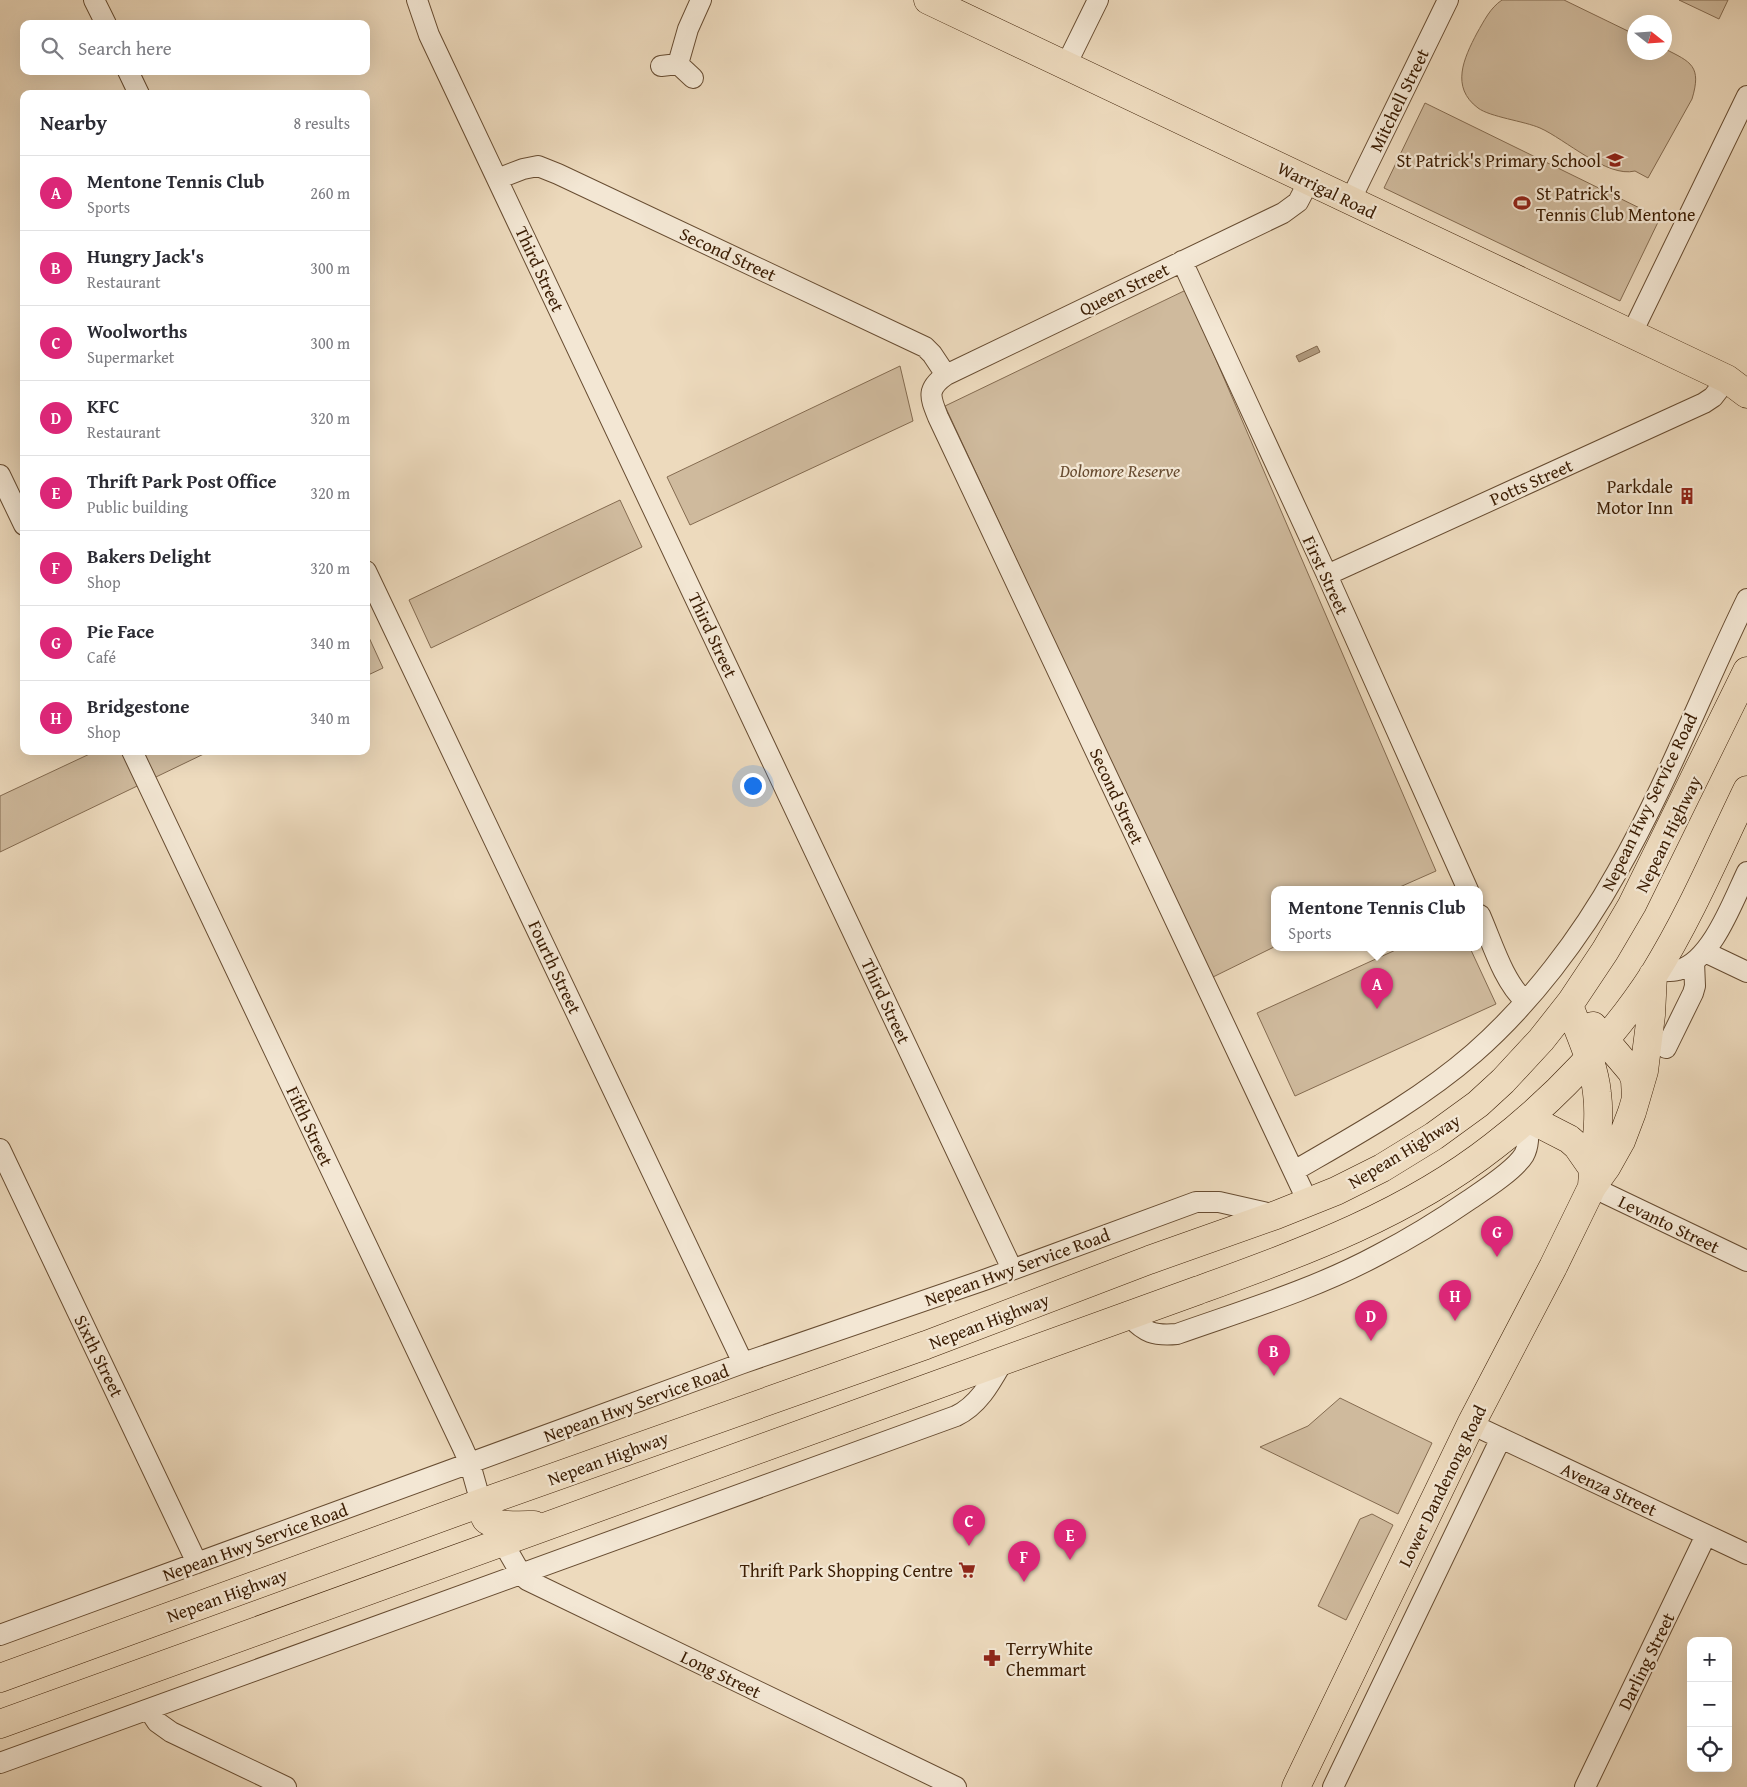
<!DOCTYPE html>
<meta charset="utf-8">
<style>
:root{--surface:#fff;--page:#f7f7f7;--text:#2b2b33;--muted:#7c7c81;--line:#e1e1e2;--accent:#db2777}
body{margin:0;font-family:"Gentium Book Plus",serif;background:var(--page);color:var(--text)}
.controls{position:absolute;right:15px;bottom:15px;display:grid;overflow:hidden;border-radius:10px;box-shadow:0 5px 20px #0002}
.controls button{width:45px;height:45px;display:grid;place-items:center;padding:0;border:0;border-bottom:1px solid var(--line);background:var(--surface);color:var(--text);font:25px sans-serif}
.compass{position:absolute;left:1627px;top:15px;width:45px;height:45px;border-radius:50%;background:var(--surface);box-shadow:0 5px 20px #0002;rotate:107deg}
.you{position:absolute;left:752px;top:785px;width:18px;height:18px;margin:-12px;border:4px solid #fff;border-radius:50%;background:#1a73e8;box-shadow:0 0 0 8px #1a73e833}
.badge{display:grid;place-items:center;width:32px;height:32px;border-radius:50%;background:var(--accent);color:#fff;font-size:16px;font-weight:700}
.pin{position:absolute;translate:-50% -41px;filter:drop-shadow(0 1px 2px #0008)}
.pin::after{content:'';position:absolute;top:26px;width:18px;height:15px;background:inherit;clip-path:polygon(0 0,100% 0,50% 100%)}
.popup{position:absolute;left:1271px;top:886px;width:212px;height:65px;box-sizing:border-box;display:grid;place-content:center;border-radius:10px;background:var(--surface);filter:drop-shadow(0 1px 4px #0005);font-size:16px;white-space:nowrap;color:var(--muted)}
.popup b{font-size:19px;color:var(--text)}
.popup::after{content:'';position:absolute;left:50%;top:100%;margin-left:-10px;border:10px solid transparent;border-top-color:var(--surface)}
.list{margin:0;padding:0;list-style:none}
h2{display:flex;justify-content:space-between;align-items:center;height:65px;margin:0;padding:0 20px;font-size:21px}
h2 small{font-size:16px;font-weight:400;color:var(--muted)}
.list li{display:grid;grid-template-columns:32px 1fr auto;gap:15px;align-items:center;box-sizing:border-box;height:75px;padding:0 20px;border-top:1px solid var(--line)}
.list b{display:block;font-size:19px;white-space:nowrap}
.list p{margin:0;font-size:16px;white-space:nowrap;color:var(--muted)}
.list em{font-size:16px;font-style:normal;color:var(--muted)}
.icon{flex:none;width:28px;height:28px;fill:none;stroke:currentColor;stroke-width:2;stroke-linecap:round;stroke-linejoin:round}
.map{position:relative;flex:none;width:1747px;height:1787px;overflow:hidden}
.search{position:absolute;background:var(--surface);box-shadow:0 5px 20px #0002;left:20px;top:20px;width:350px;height:55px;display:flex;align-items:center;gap:12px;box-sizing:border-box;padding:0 18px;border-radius:10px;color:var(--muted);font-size:19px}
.panel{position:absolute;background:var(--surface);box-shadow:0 5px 20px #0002;left:20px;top:90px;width:350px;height:665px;border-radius:10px}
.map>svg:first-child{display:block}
.green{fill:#cfba9d;stroke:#846b50}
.water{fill:#b0997d;stroke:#81674c}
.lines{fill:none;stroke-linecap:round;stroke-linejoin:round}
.minor-casing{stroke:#674c31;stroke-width:22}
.primary-casing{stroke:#3a1c02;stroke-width:29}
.trunk-casing{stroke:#3a1c02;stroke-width:29}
.minor{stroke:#f3e7d4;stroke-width:20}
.primary{stroke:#eddabd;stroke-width:28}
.trunk{stroke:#eddabd;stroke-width:28}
.labels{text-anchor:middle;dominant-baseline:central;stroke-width:4.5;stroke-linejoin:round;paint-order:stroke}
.street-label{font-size:18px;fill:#3a1c02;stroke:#f3e7d4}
.poi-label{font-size:18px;fill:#3a1c02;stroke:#f3e7d4;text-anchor:end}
.park-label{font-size:18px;font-style:italic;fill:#674b30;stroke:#f3e7d4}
</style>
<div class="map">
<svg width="1747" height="1787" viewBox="0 0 1747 1787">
<rect width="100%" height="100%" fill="#eddabd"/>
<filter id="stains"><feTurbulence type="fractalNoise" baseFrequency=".004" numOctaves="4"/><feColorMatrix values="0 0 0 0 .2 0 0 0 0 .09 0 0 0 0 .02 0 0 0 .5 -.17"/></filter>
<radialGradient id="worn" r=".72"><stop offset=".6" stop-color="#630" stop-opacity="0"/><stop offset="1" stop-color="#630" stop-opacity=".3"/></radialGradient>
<path class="green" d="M1502 0H1564L1634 34V52H1664L1665 49C1691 62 1702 66 1692 99L1648 178 1635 171C1607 178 1565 139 1540 128 1524 121 1490 117 1478 108 1450 87 1464 58 1477 33 1484 21 1490 8 1502 0Z
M1679 0H1728L1719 19Z
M1425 103 1660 218 1620 301 1384 188Z
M1186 290 1436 871 1393 890H1274V947L1211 978 945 406Z
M900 366 913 421 690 525 667 477Z
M620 500 642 547 431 648 409 600Z
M366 631 383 668 366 676Z
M96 751H210L0 852V796Z
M1400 948H1470L1496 1004 1295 1096 1257 1013Z
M1340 1398 1432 1443 1398 1514 1260 1447 1308 1426Z
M1372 1514 1393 1525 1346 1620 1318 1606 1360 1519Z"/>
<path class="water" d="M1317 346 1320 352 1299 362 1296 356Z"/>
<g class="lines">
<g class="minor-casing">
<path id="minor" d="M94 0 106 24
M417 0 429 35 1012 1269
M678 64 688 29 701 0
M1066 65 1098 0
M661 66 678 64 693 78
M128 71 139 94
M497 179 523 169 538 166 558 174 925 347 932 354 946 375
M1350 201 1448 0
M1182 261 1327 575 1468 890
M1631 335 1747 96
M0 475 24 525
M366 571 743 1363
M1327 575 1704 403 1713 397 1727 379
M132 751 462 1446 470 1464 481 1503
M1480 915C1492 942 1503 981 1525 1001
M1705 952 1747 972
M1655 971C1663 971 1671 972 1678 970 1711 962 1733 901 1747 872
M1666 1048 1693 993 1695 986 1694 962
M0 1149 197 1563
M1294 1171C1356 1135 1420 1100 1474 1053 1530 1004 1581 937 1617 872 1667 784 1703 689 1747 599
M1592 1187 1747 1261
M1308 1202 938 417C930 397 926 389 946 375L1283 213 1298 202 1309 181
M1129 1316C1145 1333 1154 1336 1177 1334 1245 1310 1315 1289 1378 1255 1409 1239 1440 1220 1469 1200 1484 1190 1515 1170 1524 1155 1530 1144 1528 1130 1528 1118
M1471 1424 1747 1554
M502 1541 521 1574 527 1580 956 1787
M0 1635 743 1363 987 1279 1196 1202H1219L1276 1215
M149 1710 157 1722 171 1732 286 1787
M0 1763 956 1416C979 1405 991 1382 1003 1361
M1333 1787 1501 1438
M1585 1787 1706 1535"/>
</g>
<g class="primary-casing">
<path id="primary" d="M928 0 1727 379 1747 394"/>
</g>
<g class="trunk-casing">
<path id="trunk" d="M1569 1005C1579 1033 1594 1063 1597 1093 1601 1124 1594 1155 1592 1186
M1593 1026 1632 1072 1635 1080 1636 1098
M1528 1118 1569 1139 1577 1146 1593 1169
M481 1503C483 1507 483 1515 486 1519 492 1527 524 1525 534 1525
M0 1678 481 1503 926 1345 1149 1260 1276 1215 1336 1191 1382 1168 1434 1136 1478 1104 1503 1081 1541 1040 1571 1002 1605 951 1632 905 1747 671
M0 1724C309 1611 618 1498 928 1388 1019 1356 1109 1323 1199 1290 1303 1252 1406 1215 1494 1146 1555 1099 1612 1039 1654 974 1690 916 1717 852 1747 790
M1296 1787 1471 1424 1553 1267 1592 1187 1607 1166 1621 1141 1632 1112 1644 1071 1651 1015 1653 975"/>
</g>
<use href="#minor" class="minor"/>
<use href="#primary" class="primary"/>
<use href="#trunk" class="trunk"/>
</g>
<defs>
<g id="school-bare" transform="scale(1.35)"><path d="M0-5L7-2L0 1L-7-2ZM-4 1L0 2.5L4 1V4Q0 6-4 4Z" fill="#8f2418" stroke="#f3e7d4" stroke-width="2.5" paint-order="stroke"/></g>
<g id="stadium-bare" transform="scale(1.35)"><path d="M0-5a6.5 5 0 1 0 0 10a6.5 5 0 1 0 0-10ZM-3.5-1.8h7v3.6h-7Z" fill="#8f2418" stroke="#f3e7d4" stroke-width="2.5" paint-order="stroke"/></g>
<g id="building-bare" transform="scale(1.35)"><path d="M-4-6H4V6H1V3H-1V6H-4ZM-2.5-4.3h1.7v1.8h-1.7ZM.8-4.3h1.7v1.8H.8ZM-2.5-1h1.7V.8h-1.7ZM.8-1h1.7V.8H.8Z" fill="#8f2418" stroke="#f3e7d4" stroke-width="2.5" paint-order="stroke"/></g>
<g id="supermarket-bare" transform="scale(1.35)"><path d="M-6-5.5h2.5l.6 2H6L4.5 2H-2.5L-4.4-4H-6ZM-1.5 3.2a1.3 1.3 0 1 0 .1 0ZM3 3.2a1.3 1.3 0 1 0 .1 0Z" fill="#8f2418" stroke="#f3e7d4" stroke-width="2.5" paint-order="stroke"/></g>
<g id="pharmacy-bare" transform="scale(1.35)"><path d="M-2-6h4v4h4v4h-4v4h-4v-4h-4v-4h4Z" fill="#8f2418" stroke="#f3e7d4" stroke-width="2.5" paint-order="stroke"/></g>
</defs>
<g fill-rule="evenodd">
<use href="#school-bare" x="1615" y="160"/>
<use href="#stadium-bare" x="1522" y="203"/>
<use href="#building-bare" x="1687" y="496"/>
<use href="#supermarket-bare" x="967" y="1570"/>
<use href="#pharmacy-bare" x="992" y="1658"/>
</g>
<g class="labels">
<g class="street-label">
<text transform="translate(1399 100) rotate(-64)">Mitchell Street</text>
<text transform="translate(1327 190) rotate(26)">Warrigal Road</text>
<text transform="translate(728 254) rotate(25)">Second Street</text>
<text transform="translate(540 269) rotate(65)">Third Street</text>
<text transform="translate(1124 289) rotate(-26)">Queen Street</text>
<text transform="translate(1531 482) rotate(-24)">Potts Street</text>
<text transform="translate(1326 575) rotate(65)">First Street</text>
<text transform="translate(713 635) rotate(65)">Third Street</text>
<text transform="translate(1117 796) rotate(65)">Second Street</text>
<text transform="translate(1649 802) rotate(-64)">Nepean Hwy Service Road</text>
<text transform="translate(1668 834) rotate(-64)">Nepean Highway</text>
<text transform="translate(555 967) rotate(65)">Fourth Street</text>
<text transform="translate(886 1001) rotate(65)">Third Street</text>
<text transform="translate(310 1126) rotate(65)">Fifth Street</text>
<text transform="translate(1404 1151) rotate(-31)">Nepean Highway</text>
<text transform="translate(1669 1224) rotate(26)">Levanto Street</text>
<text transform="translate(1017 1267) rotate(-20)">Nepean Hwy Service Road</text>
<text transform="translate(989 1321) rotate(-21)">Nepean Highway</text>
<text transform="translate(99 1356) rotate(64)">Sixth Street</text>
<text transform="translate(636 1403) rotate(-20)">Nepean Hwy Service Road</text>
<text transform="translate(608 1458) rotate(-20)">Nepean Highway</text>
<text transform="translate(1442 1486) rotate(-64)">Lower Dandenong Road</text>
<text transform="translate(1609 1489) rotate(25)">Avenza Street</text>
<text transform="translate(255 1542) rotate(-20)">Nepean Hwy Service Road</text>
<text transform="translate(227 1595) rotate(-20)">Nepean Highway</text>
<text transform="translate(1646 1661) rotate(-64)">Darling Street</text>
<text transform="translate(721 1674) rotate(26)">Long Street</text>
</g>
<g class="poi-label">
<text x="1601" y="160">St Patrick's Primary School</text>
<text x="1536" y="193" text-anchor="start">St Patrick's<tspan x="1536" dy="21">Tennis Club Mentone</tspan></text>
<text x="1673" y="486">Parkdale<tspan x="1673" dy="21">Motor Inn</tspan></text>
<text x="953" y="1570">Thrift Park Shopping Centre</text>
<text x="1006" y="1648" text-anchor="start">TerryWhite<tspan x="1006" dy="21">Chemmart</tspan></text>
</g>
<g class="park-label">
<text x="1120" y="470">Dolomore Reserve</text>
</g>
</g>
<rect width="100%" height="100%" filter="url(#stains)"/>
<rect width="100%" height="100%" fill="url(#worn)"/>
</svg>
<div class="controls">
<button>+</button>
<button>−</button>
<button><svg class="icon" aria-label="locate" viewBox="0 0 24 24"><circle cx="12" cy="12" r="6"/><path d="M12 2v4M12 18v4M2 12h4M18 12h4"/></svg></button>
</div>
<svg class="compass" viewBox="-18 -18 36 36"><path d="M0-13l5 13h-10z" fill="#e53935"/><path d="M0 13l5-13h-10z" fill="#7c7c81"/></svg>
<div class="you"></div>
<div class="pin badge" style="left:1377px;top:1009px">A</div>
<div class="popup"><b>Mentone Tennis Club</b>Sports</div>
<div class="pin badge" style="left:1274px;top:1376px">B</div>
<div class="pin badge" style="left:969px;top:1546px">C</div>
<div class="pin badge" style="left:1371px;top:1341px">D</div>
<div class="pin badge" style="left:1070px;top:1560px">E</div>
<div class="pin badge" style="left:1024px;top:1582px">F</div>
<div class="pin badge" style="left:1497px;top:1257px">G</div>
<div class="pin badge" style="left:1455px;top:1321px">H</div>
<div class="search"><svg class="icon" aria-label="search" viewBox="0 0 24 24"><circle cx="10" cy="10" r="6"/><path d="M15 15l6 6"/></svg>Search here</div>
<section class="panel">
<h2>Nearby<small>8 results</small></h2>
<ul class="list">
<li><span class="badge">A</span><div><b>Mentone Tennis Club</b><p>Sports</p></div><em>260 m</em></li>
<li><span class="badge">B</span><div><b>Hungry Jack's</b><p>Restaurant</p></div><em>300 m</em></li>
<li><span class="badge">C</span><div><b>Woolworths</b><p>Supermarket</p></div><em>300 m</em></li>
<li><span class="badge">D</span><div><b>KFC</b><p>Restaurant</p></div><em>320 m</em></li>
<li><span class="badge">E</span><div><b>Thrift Park Post Office</b><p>Public building</p></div><em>320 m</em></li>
<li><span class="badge">F</span><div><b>Bakers Delight</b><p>Shop</p></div><em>320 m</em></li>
<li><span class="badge">G</span><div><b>Pie Face</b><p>Café</p></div><em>340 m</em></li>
<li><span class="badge">H</span><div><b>Bridgestone</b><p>Shop</p></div><em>340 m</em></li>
</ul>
</section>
</div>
